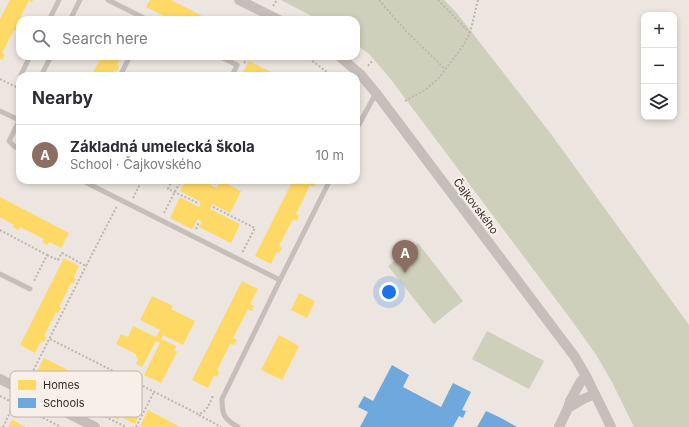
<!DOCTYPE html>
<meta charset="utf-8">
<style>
:root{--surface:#fff;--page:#f2f2f3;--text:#2b2b33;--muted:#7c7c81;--line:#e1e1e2;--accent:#ea580c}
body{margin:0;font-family:Inter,sans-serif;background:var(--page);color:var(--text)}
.controls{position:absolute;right:12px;top:12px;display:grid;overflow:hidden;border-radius:8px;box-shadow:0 2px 6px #0003}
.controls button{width:36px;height:36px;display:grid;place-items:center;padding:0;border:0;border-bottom:1px solid var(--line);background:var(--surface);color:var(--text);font:20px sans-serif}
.you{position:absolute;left:389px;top:292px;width:14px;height:14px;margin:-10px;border:3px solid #fff;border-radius:50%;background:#1a73e8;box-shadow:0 0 0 6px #1a73e833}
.badge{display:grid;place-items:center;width:26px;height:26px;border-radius:50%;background:var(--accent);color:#fff;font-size:13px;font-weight:700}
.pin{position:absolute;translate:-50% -33px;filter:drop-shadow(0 1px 2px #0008)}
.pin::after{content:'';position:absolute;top:21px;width:14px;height:12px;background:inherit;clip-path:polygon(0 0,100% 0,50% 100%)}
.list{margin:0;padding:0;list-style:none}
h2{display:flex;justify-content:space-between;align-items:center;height:52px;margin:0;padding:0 16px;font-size:17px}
h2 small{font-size:13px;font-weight:400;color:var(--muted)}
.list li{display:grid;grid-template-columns:26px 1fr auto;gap:12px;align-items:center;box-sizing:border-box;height:60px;padding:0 16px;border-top:1px solid var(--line)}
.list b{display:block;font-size:15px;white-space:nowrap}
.list p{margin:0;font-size:13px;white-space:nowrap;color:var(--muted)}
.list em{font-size:13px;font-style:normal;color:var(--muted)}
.icon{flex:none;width:22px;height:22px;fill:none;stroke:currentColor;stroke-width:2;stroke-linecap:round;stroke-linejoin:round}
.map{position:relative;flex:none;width:689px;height:427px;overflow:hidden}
.search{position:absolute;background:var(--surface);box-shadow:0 2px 6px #0003;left:16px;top:16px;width:344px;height:44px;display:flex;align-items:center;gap:10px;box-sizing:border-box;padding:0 14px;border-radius:12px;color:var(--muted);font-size:15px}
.panel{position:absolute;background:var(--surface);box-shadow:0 2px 6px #0003;left:16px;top:72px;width:344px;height:112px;border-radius:12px}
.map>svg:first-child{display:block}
.green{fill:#cfd0bb}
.homes{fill:#ffd966}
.schools{fill:#6fa8dc}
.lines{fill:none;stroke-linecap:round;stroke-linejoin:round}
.path{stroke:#beb6b2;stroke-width:2;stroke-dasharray:2 2;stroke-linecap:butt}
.service{stroke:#c5beba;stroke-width:5}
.minor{stroke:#c5beba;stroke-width:10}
.labels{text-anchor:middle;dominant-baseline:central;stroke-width:4;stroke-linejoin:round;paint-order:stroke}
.street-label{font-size:11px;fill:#352b28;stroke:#f8efe8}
.key{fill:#f8efe8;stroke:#beb4ae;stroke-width:1}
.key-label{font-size:11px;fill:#352b28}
</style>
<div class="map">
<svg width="689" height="427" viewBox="0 0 689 427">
<rect width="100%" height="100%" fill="#ece5e0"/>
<path class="green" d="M281 0H444L456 12 551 134 689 325V427H634L612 382 595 353 572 321 389 77 369 54 356 44V20H319Z
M418 243 463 301 434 324 388 266Z
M487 331 544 361 529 389 472 359Z"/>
<path class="homes" d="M10 0H33L32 2 29 0 17 24 19 26 17 31 14 30 2 53 5 55 2 60 0 59V19Z
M150 0H171L210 20H172L146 7Z
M102 56H121L117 65 119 66 117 71 114 70 111 76H91Z
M249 61 279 76H241Z
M186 180H211L213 181 211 185 217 188 220 180 241 191 230 213 212 204 210 209 240 224 231 243 199 227 202 222 198 219 192 229 170 218 180 197 199 207 201 202 180 191Z
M293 180H313L317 182 314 187 310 185 296 214 299 216 297 221 293 219 279 246 282 248 279 253 277 251 271 264 255 256Z
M0 197 69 233 61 248 49 242 47 245 42 242 44 239 20 227 18 230 13 227 14 225 0 217Z
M64 258 79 266 73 278 76 279 73 284 71 283 59 307 61 308 58 313 56 312 44 336 46 337 45 340 44 342 41 341 35 353 20 345Z
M242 281 258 289 250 304 254 306 252 311 248 309 233 338 237 340 234 345 230 344 217 370 219 372 217 377 214 375 208 388 192 380Z
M299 293 315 301 307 318 291 310Z
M152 296 173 306 171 309 195 321 183 345 163 335 161 339 176 346 174 350 177 352 161 383 144 375 160 343 156 341 142 367 136 364 138 359 136 357V354L116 344 121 334 128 337 133 326 156 337 160 330 140 320Z
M279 335 299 346 282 380 261 370Z
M44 358 143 408 135 424 120 416 118 420 113 417 115 413 85 398 83 402 78 399 80 396 54 382 52 384 47 382 48 379 36 373Z
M148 410 180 427H142L140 426Z
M12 420 26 427H8Z"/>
<path class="schools" d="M392 365 409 375 403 387 441 407 453 383 471 392 462 410 466 411 463 418 459 416 453 427H360L368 412 358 407 364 396 373 401Z
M486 411 499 417 517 427H477Z"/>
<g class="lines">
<path class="path" d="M379 0 406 31 445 69
M438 0 470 33
M273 6 277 0
M306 56 332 76
M244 63 245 62 248 56
M368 66 372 61
M0 79 20 89
M356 98C358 102 358 105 356 110
M405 101 425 90 439 78 463 46 470 33 478 0
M172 180 168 189 198 203
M215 184 217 180
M133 198 142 180
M213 207 255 228 242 253
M164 213 181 180
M196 229 199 222
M0 230 47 255 34 281
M47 255 58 260 62 253 86 266 117 206
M50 339 198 414C207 412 209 404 213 396
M30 379 126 427
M28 381 86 266
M0 396 61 427
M199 415 221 427
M3 427 16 400
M136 427 154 392"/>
<path class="service" d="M108 0 148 20
M49 20 59 0
M70 20 80 0
M219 56 237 65 232 76
M22 76 21 75 30 56
M41 76 51 56
M120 76 130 56
M0 111 19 120
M20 119 9 141 15 147 20 149
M356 130 376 93
M81 180 280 280 330 180
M0 274 30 289
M238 427C224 419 222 415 222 399L280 280"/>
<path class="minor" d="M239 0 279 20
M339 56 360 74 376 93 575 357 586 376 611 427
M0 379 95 427
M568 408 583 399 595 394
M559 427 568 408 570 401 581 381 586 376"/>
</g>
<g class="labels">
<g class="street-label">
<text transform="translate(476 206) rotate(53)">Čajkovského</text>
</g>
</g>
<rect x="10" y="371" width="132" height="46" rx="6" class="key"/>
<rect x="18" y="380" width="18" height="10" fill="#ffd966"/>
<rect x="18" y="398" width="18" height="10" fill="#6fa8dc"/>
<g class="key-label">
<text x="43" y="389">Homes</text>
<text x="43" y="407">Schools</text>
</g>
</svg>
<div class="controls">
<button>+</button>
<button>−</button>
<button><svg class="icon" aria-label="layers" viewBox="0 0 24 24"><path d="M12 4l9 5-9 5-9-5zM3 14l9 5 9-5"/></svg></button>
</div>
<div class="you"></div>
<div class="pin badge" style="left:405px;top:273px;background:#8d6e63">A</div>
<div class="search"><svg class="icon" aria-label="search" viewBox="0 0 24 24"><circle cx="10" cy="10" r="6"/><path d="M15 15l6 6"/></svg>Search here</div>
<section class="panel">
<h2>Nearby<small></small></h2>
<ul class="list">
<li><span class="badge" style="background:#8d6e63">A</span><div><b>Základná umelecká škola</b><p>School · Čajkovského</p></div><em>10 m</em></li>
</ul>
</section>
</div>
